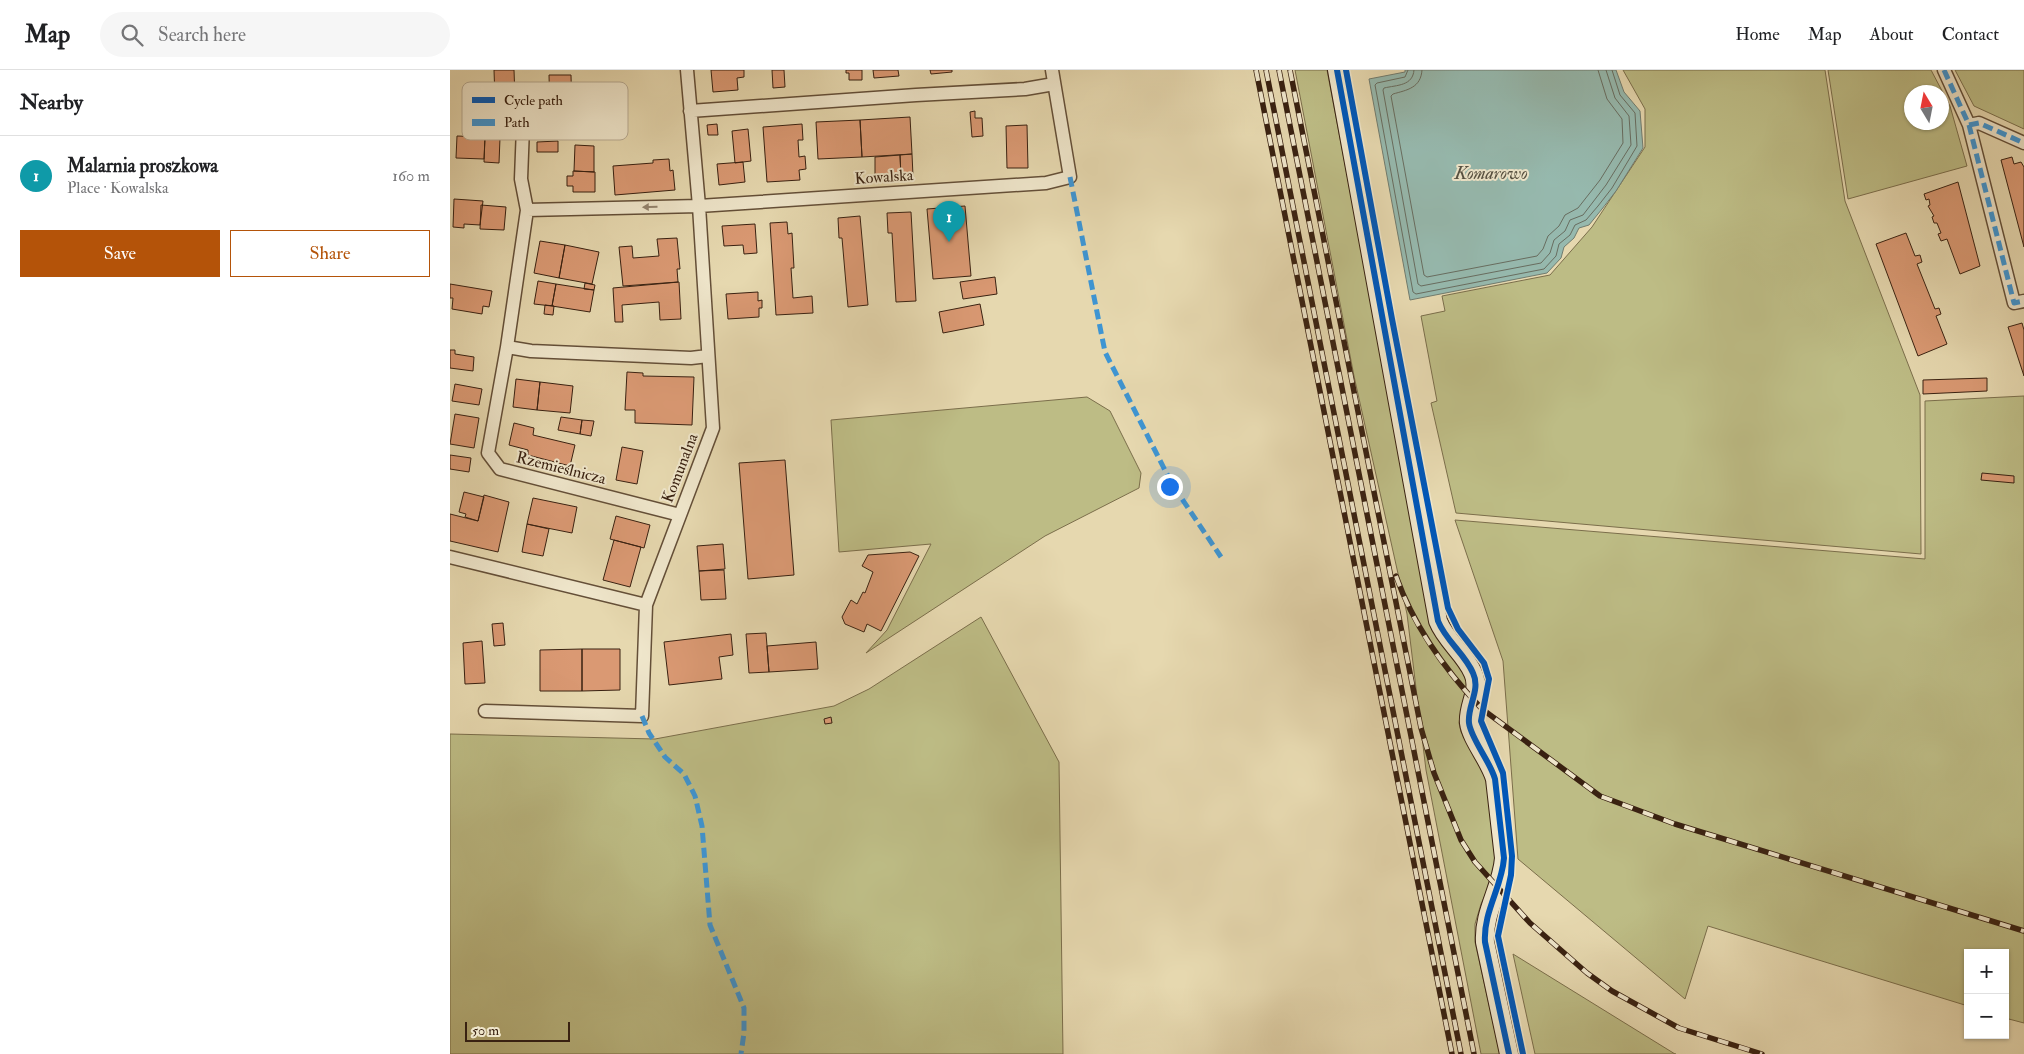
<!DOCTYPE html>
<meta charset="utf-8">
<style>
:root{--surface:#fff;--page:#f6f6f6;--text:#202124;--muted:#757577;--line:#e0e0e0;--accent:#b45309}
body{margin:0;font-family:"IM FELL Double Pica",serif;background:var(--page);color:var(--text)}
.controls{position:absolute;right:15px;bottom:15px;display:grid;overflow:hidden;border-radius:0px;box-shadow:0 1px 4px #0004}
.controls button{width:45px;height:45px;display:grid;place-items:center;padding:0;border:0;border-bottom:1px solid var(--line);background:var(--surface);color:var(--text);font:25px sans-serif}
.compass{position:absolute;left:1454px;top:15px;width:45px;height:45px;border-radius:50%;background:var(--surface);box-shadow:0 1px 4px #0004;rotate:350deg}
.scale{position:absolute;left:15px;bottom:12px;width:105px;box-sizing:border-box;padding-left:5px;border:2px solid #392111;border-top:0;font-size:14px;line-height:18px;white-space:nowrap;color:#392111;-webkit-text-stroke:4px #efe6cb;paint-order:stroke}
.you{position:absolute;left:719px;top:416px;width:18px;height:18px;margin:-12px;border:4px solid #fff;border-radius:50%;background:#1a73e8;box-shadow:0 0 0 8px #1a73e833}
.badge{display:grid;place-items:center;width:32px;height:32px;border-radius:50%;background:var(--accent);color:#fff;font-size:16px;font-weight:700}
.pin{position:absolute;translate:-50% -41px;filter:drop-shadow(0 1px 2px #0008)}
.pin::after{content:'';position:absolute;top:26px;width:18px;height:15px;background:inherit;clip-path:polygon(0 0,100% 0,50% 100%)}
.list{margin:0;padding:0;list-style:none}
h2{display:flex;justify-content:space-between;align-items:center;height:65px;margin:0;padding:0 20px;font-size:21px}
h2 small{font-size:16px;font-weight:400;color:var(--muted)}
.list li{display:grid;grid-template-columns:32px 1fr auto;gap:15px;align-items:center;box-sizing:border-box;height:80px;padding:0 20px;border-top:1px solid var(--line)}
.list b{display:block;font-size:19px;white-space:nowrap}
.list p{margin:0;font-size:16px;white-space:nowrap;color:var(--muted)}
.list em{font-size:16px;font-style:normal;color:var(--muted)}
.actions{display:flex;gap:10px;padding:15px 20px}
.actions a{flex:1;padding:11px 0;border:1px solid var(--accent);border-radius:0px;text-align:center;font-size:18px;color:var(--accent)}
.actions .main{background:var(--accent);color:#fff}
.icon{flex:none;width:28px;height:28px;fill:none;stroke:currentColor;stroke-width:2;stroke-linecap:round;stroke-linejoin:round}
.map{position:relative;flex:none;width:1574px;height:984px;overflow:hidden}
header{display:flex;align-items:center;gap:30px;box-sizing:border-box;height:70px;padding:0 25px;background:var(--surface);border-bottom:1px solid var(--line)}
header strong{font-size:24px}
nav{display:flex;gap:28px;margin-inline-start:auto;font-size:18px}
.search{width:350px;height:45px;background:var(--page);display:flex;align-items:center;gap:12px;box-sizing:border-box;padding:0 18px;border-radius:28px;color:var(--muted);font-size:19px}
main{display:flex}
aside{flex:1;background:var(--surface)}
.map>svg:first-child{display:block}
.green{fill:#bdbc85;stroke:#7b6e4b;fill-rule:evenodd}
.water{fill:#96b9ae;stroke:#717c6f}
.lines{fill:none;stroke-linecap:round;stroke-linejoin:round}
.shore{stroke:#686d60;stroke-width:1}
.building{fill:#da9973;stroke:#392111}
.street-casing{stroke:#644f38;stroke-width:15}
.secondary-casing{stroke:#392111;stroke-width:20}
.street{stroke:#efe6cb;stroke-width:12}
.secondary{stroke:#efe6cb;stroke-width:18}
.rail-casing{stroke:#392111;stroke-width:5.5}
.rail{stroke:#efe6cb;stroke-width:4;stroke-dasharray:11;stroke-linecap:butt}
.quiet{stroke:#3e95d3;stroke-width:5;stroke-dasharray:10 5;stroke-linecap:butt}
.cycleway-casing{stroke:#efe6cb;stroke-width:9}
.cycleway{stroke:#0057b8;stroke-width:6}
.oneway{fill:#94846e}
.labels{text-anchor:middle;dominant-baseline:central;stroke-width:4;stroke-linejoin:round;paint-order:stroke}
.street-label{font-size:16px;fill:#392111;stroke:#efe6cb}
.water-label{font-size:18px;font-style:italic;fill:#554f40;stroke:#efe6cb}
.key{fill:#efe6cb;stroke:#b8ab93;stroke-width:1}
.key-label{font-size:14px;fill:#392111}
</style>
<header>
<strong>Map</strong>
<div class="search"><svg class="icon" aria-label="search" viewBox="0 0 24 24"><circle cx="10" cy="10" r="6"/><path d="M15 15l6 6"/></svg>Search here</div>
<nav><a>Home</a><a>Map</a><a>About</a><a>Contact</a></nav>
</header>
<main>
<aside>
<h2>Nearby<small></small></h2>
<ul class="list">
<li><span class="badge" style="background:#0f9aa8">1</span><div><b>Malarnia proszkowa</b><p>Place · Kowalska</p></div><em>160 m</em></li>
</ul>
<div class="actions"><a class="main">Save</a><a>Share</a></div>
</aside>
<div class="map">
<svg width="1574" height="984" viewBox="0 0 1574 984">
<rect width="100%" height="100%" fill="#e6d8af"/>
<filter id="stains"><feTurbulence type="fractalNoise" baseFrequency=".004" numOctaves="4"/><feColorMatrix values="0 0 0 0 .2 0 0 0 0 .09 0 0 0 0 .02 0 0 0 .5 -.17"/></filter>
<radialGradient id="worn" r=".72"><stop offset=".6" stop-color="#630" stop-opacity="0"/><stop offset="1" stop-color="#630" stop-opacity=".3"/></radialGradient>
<path class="green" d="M845 0H877L984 560 1016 604 1018 617 1011 640 1009 653 1011 662 1034 701 1037 715 1047 792 1043 808 1031 834 1025 854V872L1050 984H1031L976 700 957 544 904 306Z
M1173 0H1375L1395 131 1470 325 1471 484 1006 443 981 333 987 331 971 246 995 241 992 226 1100 205 1142 157 1195 77V39Z
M1378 0H1481L1500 36 1517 96 1398 129ZM1492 22V52H1462V22Z
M1505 0H1574V59L1524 36Z
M1574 326V953L1555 948V883H1518V936L1258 856 1235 929 1068 789 1053 591 1005 450 1475 489V331Z
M637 327 660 341 691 403 689 418 595 466 416 583 437 560 481 474 389 482 381 350Z
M531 547 609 692 613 984H0V664L205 669 384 636 419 619Z
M1063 884 1225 984H1226H1085Z"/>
<path class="water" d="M955 0H1166L1174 22 1190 41 1193 78 1166 121 1152 139 1139 155 1129 158 1124 168 1114 177 1111 188 1097 203 960 230 919 9 955 2Z"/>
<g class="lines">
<path class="shore" d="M958 0 955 7 927 13 925 15 963 222 966 224 1094 199 1106 186 1109 174 1120 165 1125 155 1136 150 1148 136 1162 118 1187 76 1185 43 1170 25 1162 0
M964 0C963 16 947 15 934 18L933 20 968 214 971 216 1091 193 1100 183 1104 170 1115 161 1120 150 1133 145 1156 115 1181 75 1179 46 1165 28 1156 0
M972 0C971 18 957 20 943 24L941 26 974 205 977 207 1087 186 1093 179 1098 166 1109 156 1115 145 1128 138 1150 110 1173 73 1172 49 1157 29 1148 0"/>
</g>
<path class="building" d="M44 0H64L65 28 45 29Z
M261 0H294V7L287 8 288 20 263 22Z
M322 0H334L335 17 323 18Z
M396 0H412V10H399V3H396Z
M423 0H448L449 6 424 8Z
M480 0H502V2L481 4Z
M99 5H121L122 44H100Z
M525 41V48H532L533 66 522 67 520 42Z
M460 47 462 84 412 87 410 50Z
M410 50 412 87 368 89 366 52Z
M267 54 268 65H258L257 55Z
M352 54 353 70H348L349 87 355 86 356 99 349 100 350 110 317 112 313 57Z
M577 55 578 98H557L556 56Z
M298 59 301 91 285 93 282 61Z
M41 62 48 63V68H50L49 93 34 92 35 67 40 68Z
M7 66 35 67 34 89 6 88Z
M108 71V82H87V72Z
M125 75 144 76V102L124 101Z
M462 84 463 106 451 107 450 85Z
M450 85 451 107H441V105H425V87Z
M1562 87 1564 94 1571 92 1574 97V177L1551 90Z
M219 89 220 101 223 100 225 120 165 125 163 96 203 93V90Z
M293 92 295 112 269 115 267 94Z
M123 101 145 102V122H123V116H117V106H123Z
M1508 112 1530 196 1510 204 1497 169 1491 171 1488 164 1491 163 1487 153H1484L1482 147 1484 146 1478 136 1480 135 1479 129 1476 130 1474 124Z
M4 129 33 131 30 155 14 154V158L3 157Z
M31 135 56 137 54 160 30 159Z
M515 136 521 206 483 209 477 139Z
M461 142 466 231 446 232 442 163H438L437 143Z
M410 146 418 235 398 237 392 168H389L388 148Z
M337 152 338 164 342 163 344 198H341L343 228 362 226 363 243 326 245 320 153Z
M305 154 307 183 294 184 293 175 274 176 272 156Z
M1456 163 1465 186 1470 185 1472 192 1467 194 1485 239 1489 238 1491 244 1486 246 1497 274 1468 286 1426 174Z
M227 168 230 199H227L228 212 173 216 169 177 182 176 183 188 209 186 207 169Z
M90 171 115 175 109 208 84 203Z
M115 175 149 182 142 214 109 208Z
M545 207 547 224 513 229 510 212Z
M88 211 106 214 102 236 84 234Z
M229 212 231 249 210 250 209 232 172 235 173 252H165L163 218Z
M135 213 145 215 144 220 134 219Z
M0 214 42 221 39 237 33 236 32 244 2 239 3 228H0Z
M106 214 144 220 140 242 102 236Z
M308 222V231L312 230V238H309V247L278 249 276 224Z
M530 234 534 255 493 263 489 242Z
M95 235 104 236 103 245 94 244Z
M1572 253 1574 260V306L1558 257Z
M0 280H5V284L24 287 23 301 0 298Z
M177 302 193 303V306L244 307 242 355 185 353V340H175Z
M1537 308V321L1473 324V310Z
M66 309 90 312 87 340 63 337Z
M90 312 123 316 120 343 87 340Z
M5 314 32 319 29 335 2 331Z
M5 344 29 348 24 378 0 374Z
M111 347 132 350 130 364 108 360Z
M132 350 144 351 141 366 130 364Z
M64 353 84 358 83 365 125 375 120 396 78 385V380L59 375Z
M172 377 193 381 187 414 166 410Z
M0 385 21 388 19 402 0 399Z
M335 390 344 505 298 509 289 393Z
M1532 403 1564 406V413L1531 410Z
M14 422 34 427 28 451 15 447 16 444 9 442Z
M34 425 59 432 48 482 0 471V444L28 451Z
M83 428 127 437 122 463 77 454Z
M166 446 200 455 194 478 160 469Z
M77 454 99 459 93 486 72 482Z
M164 470 191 477 180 517 153 510Z
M273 474 275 499 249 501 247 476Z
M460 482 469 486 431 561 417 554 414 562 395 554 392 547 401 530 407 534 413 522 415 523 423 502 412 496 418 485Z
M274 500 276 529 251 530 249 501Z
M53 553 55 575 44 576 42 554Z
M316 563 319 602 299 603 296 564Z
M281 564 283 585 269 587 272 609 219 615 214 572Z
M32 571 35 613 15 614 13 573Z
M366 572 368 599 319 602 317 576Z
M132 579V621H90V580Z
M132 579H170V620L132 621Z
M381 647 382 653 375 654 374 649Z"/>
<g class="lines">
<g class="street-casing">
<path id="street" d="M1494 0 1519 55 1564 233 1574 231
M240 41 466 25 575 19 604 14
M1519 55 1529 53 1574 73
M73 57 71 109 77 140 57 277 38 383 50 399 230 445
M77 140 249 136 596 113 620 107 602 0
M57 277 81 281 241 288 258 286
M0 487 196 535
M35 641 192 646 196 535 263 358 249 136 237 0"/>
</g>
<g class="secondary-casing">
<path id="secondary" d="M887 0 988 551C996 571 1015 584 1023 603 1031 620 1017 636 1019 653 1021 669 1040 691 1045 709L1054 788C1052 817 1033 842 1035 872L1059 984"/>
</g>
<use href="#street" class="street"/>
<use href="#secondary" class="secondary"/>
<g class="rail-casing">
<path id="rail" d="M806 0 1002 984
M816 0 1011 984
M829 0 1024 984
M840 0 971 658 984 703 1011 770 1025 792 1080 853 1137 903 1162 921 1229 958 1312 984
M946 506C964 557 994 599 1032 639L1150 726 1225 754 1574 861"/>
</g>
<use href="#rail" class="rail"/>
<path class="quiet" d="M1494 0 1519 55 1564 233 1574 231
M1519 55 1529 53 1574 73
M620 107 655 282 722 414 771 487
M192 646 199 663 215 687 234 704 245 726 252 756 260 855 294 938V963L291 984"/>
<g class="cycleway-casing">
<path id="cycleway" d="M887 0 988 551C996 571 1015 584 1023 603 1031 620 1017 636 1019 653 1021 669 1040 691 1045 709L1054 788C1052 817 1033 842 1035 872L1059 984
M896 0 942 249 998 538 1008 559 1034 593 1039 609 1031 651 1053 703 1062 786 1061 805 1048 866 1073 984"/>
</g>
<use href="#cycleway" class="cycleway"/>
</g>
<defs><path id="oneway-solid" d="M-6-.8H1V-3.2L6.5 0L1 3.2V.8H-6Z" transform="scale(1.25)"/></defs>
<use class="oneway" href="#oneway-solid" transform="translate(200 137) rotate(179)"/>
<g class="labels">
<g class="street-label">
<text transform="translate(434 107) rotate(-4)">Kowalska</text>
<text transform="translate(111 398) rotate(14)">Rzemieślnicza</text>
<text transform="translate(230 398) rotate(-69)">Komunalna</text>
</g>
<g class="water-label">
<text x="1041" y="103">Komarowo</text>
</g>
</g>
<rect x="12" y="12" width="166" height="58" rx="8" class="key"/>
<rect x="22" y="27" width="23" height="6" fill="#0057b8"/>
<rect x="22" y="49" width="23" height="7" fill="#3e95d3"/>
<g class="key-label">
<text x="54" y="35">Cycle path</text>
<text x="54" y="57">Path</text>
</g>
<rect width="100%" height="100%" filter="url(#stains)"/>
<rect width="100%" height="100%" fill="url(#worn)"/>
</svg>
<div class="controls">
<button>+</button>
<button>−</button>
</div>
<svg class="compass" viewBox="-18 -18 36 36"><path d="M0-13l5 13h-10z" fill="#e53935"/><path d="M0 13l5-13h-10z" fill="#757577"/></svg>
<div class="scale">50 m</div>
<div class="you"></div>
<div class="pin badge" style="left:499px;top:172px;background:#0f9aa8">1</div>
</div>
</main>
